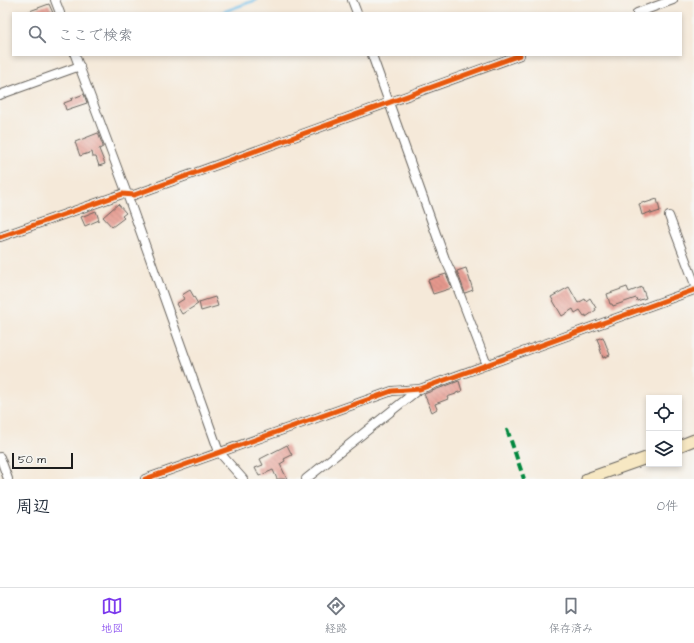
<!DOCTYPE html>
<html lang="ja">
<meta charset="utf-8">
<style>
:root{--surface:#fff;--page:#f2f2f3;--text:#1f2937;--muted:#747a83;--line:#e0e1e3;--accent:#7c3aed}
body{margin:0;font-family:"Architects Daughter","Klee One",sans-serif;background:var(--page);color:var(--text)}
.controls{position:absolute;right:12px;bottom:12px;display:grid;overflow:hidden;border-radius:0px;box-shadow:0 2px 6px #0003}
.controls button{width:36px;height:36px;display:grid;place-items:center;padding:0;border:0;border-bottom:1px solid var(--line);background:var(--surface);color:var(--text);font:20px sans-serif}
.scale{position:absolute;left:12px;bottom:10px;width:61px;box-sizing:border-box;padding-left:4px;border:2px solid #1c1c1c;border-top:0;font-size:11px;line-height:14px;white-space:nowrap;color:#1c1c1c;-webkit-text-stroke:3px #f6f6f2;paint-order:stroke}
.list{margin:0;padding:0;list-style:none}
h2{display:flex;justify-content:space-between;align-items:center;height:52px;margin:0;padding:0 16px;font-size:17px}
h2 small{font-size:13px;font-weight:400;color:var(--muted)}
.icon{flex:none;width:22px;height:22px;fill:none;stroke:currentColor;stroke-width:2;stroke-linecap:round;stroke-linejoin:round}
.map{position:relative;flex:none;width:694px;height:479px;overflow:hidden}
.search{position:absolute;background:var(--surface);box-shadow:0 2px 6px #0003;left:12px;right:12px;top:12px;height:44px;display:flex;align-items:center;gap:10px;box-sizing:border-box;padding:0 14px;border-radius:0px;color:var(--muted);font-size:15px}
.sheet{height:108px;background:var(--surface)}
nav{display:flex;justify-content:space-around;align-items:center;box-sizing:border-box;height:56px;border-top:1px solid var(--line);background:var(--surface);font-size:11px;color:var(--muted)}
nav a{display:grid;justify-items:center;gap:2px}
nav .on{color:var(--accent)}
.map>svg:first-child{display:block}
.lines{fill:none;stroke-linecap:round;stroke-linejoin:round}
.stream{stroke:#71c1ec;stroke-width:2.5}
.building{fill:url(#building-back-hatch)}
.street-casing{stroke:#68645e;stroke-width:10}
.secondary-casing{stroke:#68645e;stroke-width:13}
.street{stroke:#fff;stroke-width:8}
.secondary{stroke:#f7e8c3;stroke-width:11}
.quiet{stroke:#00873e;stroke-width:4;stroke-dasharray:8 4;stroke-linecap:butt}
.cycleway-casing{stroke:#f6f6f2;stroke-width:8}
.cycleway{stroke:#e8590c;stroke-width:5}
</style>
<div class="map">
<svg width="694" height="479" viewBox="0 0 694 479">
<defs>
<pattern id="building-back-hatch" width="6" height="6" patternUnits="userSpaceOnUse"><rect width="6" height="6" fill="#e5988d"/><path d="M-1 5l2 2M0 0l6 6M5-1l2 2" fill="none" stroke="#c48279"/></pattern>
</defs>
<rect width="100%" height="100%" fill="#f6f6f2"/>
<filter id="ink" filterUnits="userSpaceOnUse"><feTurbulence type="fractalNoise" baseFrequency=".025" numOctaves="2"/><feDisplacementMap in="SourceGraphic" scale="8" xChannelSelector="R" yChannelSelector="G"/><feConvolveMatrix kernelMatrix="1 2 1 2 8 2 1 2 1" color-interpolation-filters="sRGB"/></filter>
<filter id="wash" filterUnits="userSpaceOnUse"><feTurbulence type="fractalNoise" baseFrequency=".012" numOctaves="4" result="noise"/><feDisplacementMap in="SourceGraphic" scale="16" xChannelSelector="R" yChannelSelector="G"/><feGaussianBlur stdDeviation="0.9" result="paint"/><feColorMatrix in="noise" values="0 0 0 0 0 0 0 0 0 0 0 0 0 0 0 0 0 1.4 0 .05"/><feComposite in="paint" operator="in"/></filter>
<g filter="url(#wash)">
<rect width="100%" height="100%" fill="#f5e9d9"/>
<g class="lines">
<path class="stream" d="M220 13 256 0"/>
</g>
<g id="blocks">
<path class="building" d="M49 4 53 13H28L27 12Z
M84 94 87 103 66 110 64 103 72 100 71 99Z
M98 133 103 146V147L99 149 105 164 99 166 96 157H93L92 152 80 156 75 142Z
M657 199 660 211 651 214V212L642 215 639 204 645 202V203Z
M118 204 126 213 122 216 124 218 112 227 103 217Z
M96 211 99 220 85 226 81 217Z
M466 268 473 290 465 293 457 271Z
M446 274 452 288 433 294 428 280Z
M569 287 578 303 585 299 586 301 590 298 596 308H595L596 310 586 317V315L584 316 580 310 575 313 573 309 562 316 551 297Z
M627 287 629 292 642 287 646 298 637 301 636 298 613 306 612 304H610L607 294Z
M190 290 198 304 182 314 176 304 184 299 182 295Z
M215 297 218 306 201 311 199 302Z
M603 337 610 355 603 358 599 346H600L597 339Z
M459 381 462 391 456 393V394L447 397 448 399 435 404 437 409 432 412 424 394Z
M287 445 292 455 284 459 285 461 280 464 287 479H277L273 470 259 476 255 468 263 465 260 459Z"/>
</g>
</g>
<g filter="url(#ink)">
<use href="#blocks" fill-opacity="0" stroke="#68645e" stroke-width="1"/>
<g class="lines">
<g class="street-casing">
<path id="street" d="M55 0 60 13
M352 0 357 13
M637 13 673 0
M75 55 127 194 219 452 243 479
M372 55 445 259 452 274 487 365
M0 95 2 94 80 66
M669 216 694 282
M0 237 122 194 134 195 520 55
M0 457 8 479
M145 479 392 391 420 389 694 290
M306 479 419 389"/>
</g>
<g class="secondary-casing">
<path id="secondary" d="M679 446 694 440
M587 479 649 457"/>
</g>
<use href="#street" class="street"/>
<use href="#secondary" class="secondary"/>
<path class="quiet" d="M507 429 524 479"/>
<g class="cycleway-casing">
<path id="cycleway" d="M0 237 122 194 134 195 520 55
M145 479 392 391 420 389 694 290"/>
</g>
<use href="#cycleway" class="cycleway"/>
</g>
</g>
</svg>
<div class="controls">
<button><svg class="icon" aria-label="locate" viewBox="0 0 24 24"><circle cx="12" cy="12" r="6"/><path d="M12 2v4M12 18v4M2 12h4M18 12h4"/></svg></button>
<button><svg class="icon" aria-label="layers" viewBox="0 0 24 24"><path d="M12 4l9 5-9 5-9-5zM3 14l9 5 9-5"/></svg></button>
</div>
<div class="scale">50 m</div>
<div class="search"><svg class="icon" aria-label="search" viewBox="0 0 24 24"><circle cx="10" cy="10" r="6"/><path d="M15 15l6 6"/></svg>ここで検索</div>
</div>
<section class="sheet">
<h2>周辺<small>0件</small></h2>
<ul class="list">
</ul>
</section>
<nav>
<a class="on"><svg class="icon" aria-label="map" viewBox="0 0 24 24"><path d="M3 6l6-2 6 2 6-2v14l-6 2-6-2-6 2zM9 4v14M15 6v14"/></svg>地図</a>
<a><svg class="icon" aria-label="directions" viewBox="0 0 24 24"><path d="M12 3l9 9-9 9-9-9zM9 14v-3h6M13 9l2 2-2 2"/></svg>経路</a>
<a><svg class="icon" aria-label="saved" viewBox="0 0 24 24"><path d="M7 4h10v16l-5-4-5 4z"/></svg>保存済み</a>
</nav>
